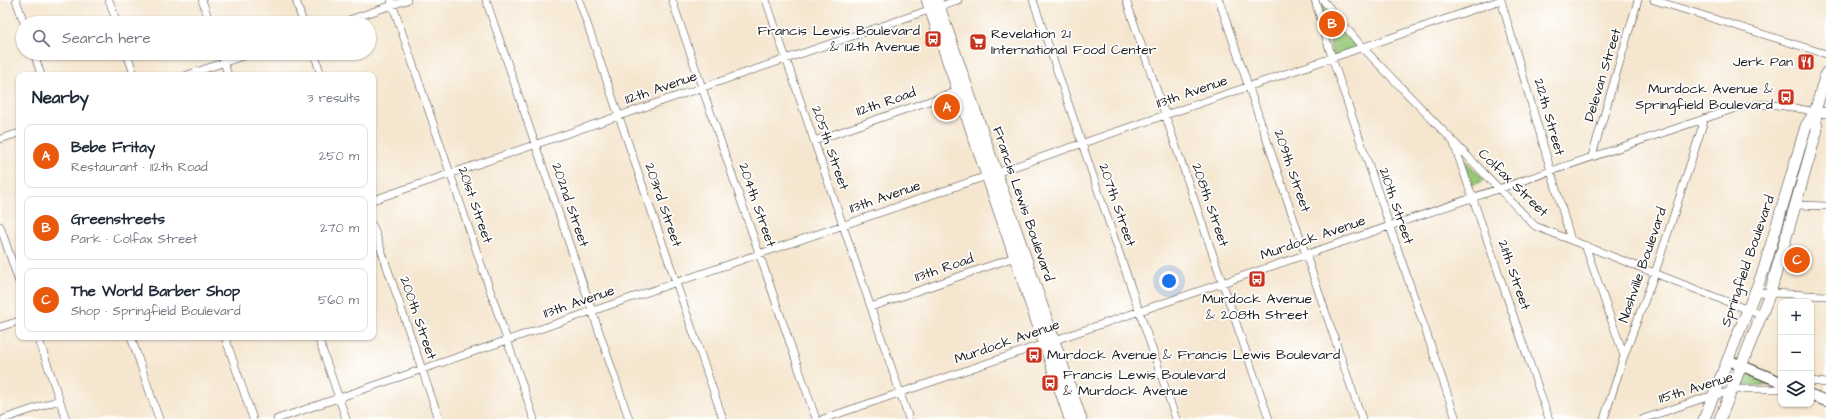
<!DOCTYPE html>
<meta charset="utf-8">
<style>
:root{--surface:#fff;--page:#f6f6f7;--text:#1f2937;--muted:#747a83;--line:#e0e1e3;--accent:#ea580c}
body{margin:0;font-family:"Architects Daughter",sans-serif;background:var(--page);color:var(--text)}
.controls{position:absolute;right:12px;bottom:12px;display:grid;overflow:hidden;border-radius:8px;box-shadow:0 1px 3px #0004}
.controls button{width:36px;height:36px;display:grid;place-items:center;padding:0;border:0;border-bottom:1px solid var(--line);background:var(--surface);color:var(--text);font:20px sans-serif}
.you{position:absolute;left:1169px;top:281px;width:14px;height:14px;margin:-10px;border:3px solid #fff;border-radius:50%;background:#1a73e8;box-shadow:0 0 0 6px #1a73e833}
.badge{display:grid;place-items:center;width:26px;height:26px;border-radius:50%;background:var(--accent);color:#fff;font-size:13px;font-weight:700}
.pin{position:absolute;translate:-50% -50%;border:2px solid #fff;box-shadow:0 1px 4px #0006}
.list{margin:0;padding:0;list-style:none}
h2{display:flex;justify-content:space-between;align-items:center;height:52px;margin:0;padding:0 16px;font-size:17px}
h2 small{font-size:13px;font-weight:400;color:var(--muted)}
.list li{display:grid;grid-template-columns:26px 1fr auto;gap:12px;align-items:center;box-sizing:border-box;height:64px;margin:0 8px 8px;padding:0 8px;border:1px solid var(--line);border-radius:8px}
.list b{display:block;font-size:15px;white-space:nowrap}
.list p{margin:0;font-size:13px;white-space:nowrap;color:var(--muted)}
.list em{font-size:13px;font-style:normal;color:var(--muted)}
.icon{flex:none;width:22px;height:22px;fill:none;stroke:currentColor;stroke-width:2;stroke-linecap:round;stroke-linejoin:round}
.map{position:relative;flex:none;width:1826px;height:419px;overflow:hidden}
.search{position:absolute;background:var(--surface);box-shadow:0 1px 3px #0004;left:16px;top:16px;width:360px;height:44px;display:flex;align-items:center;gap:10px;box-sizing:border-box;padding:0 14px;border-radius:22px;color:var(--muted);font-size:15px}
.panel{position:absolute;background:var(--surface);box-shadow:0 1px 3px #0004;left:16px;top:72px;width:360px;height:268px;border-radius:8px}
.map>svg:first-child{display:block}
.green{fill:#95c878;stroke:#58724a}
.lines{fill:none;stroke-linecap:round;stroke-linejoin:round}
.street-casing{stroke:#3d3a37;stroke-width:8}
.secondary-casing{stroke:#3d3a37;stroke-width:12}
.primary-casing{stroke:#3d3a37;stroke-width:12}
.street{stroke:#fff;stroke-width:7}
.secondary{stroke:#fff;stroke-width:10}
.primary{stroke:#fff;stroke-width:11}
.labels{text-anchor:middle;dominant-baseline:central;stroke-width:3.5;stroke-linejoin:round;paint-order:stroke}
.poi-label{font-size:14px;fill:#1c1c1c;stroke:#fff;text-anchor:end}
.street-label{font-size:14px;fill:#1c1c1c;stroke:#fff}
</style>
<div class="map">
<svg width="1826" height="419" viewBox="0 0 1826 419">
<rect width="100%" height="100%" fill="#fff"/>
<filter id="ink" filterUnits="userSpaceOnUse"><feTurbulence type="fractalNoise" baseFrequency=".025" numOctaves="2"/><feDisplacementMap in="SourceGraphic" scale="8" xChannelSelector="R" yChannelSelector="G"/><feConvolveMatrix kernelMatrix="1 2 1 2 8 2 1 2 1" color-interpolation-filters="sRGB"/></filter>
<filter id="wash" filterUnits="userSpaceOnUse"><feTurbulence type="fractalNoise" baseFrequency=".012" numOctaves="4" result="noise"/><feDisplacementMap in="SourceGraphic" scale="16" xChannelSelector="R" yChannelSelector="G"/><feGaussianBlur stdDeviation="0.9" result="paint"/><feColorMatrix in="noise" values="0 0 0 0 0 0 0 0 0 0 0 0 0 0 0 0 0 1.4 0 .05"/><feComposite in="paint" operator="in"/></filter>
<g filter="url(#wash)">
<rect width="100%" height="100%" fill="#f5e6cf"/>
<path class="green" d="M1318 1 1360 48 1334 57Z
M1462 157 1485 180 1470 186Z
M1747 373 1777 385 1743 386Z"/>
</g>
<g filter="url(#ink)">
<g class="lines">
<g class="street-casing">
<path id="street" d="M16 0 24 23
M109 0 117 23
M202 0 210 23
M296 0 303 23
M391 0 534 419
M486 0 629 419
M579 0 723 419
M672 0 816 419
M766 0 909 419
M1033 0 1176 419
M1126 0 1269 419
M1219 0 1362 419
M1315 0 1332 58 1456 419
M1323 0 1363 48 1535 226 1761 315
M1501 0 1571 240
M1654 0 1826 54
M340 23 407 0
M34 53 41 75
M127 53 134 75
M221 53 228 75
M314 53 321 75
M187 75 252 53
M1826 111 1815 112 1826 114
M0 139 19 133
M814 141 961 90
M1454 144 1549 419
M1592 156 1638 0
M373 200 958 0
M1796 205 1826 206
M0 226 19 282
M373 226 439 419
M1585 245 1624 356
M1755 292 1826 296
M871 307 1018 256
M0 327 19 321
M38 337 66 419
M131 337 159 419
M225 337 253 419
M318 337 346 419
M1811 381 1826 383
M4 419 59 400
M277 419 1501 0
M823 419 1736 108C1763 101 1789 106 1815 112
M1604 419 1624 356 1655 273 1705 118
M1643 419 1704 398 1741 389H1781"/>
</g>
<g class="secondary-casing">
<path id="secondary" d="M1728 360 1781 382
M1811 395 1826 401"/>
</g>
<g class="primary-casing">
<path id="primary" d="M927 0 1070 419
M937 0 1081 419
M1704 419 1763 272 1806 126 1815 112 1826 73
M1720 419 1770 293 1817 130 1815 112"/>
</g>
<use href="#street" class="street"/>
<use href="#secondary" class="secondary"/>
<use href="#primary" class="primary"/>
</g>
</g>
<defs>
<g id="bus-square" transform="scale(0.9)"><rect x="-9" y="-9" width="18" height="18" rx="4" fill="#c8321e" stroke="#fff"/><path d="M-5-6H5V4H4V6H2V4H-2V6H-4V4H-5ZM-3.5-4V0h7V-4ZM-3.5 1.2v1.5H-2V1.2ZM2 1.2v1.5H3.5V1.2Z" fill="#fff"/></g>
<g id="supermarket-square" transform="scale(0.9)"><rect x="-9" y="-9" width="18" height="18" rx="4" fill="#c8321e" stroke="#fff"/><path d="M-6-5.5h2.5l.6 2H6L4.5 2H-2.5L-4.4-4H-6ZM-1.5 3.2a1.3 1.3 0 1 0 .1 0ZM3 3.2a1.3 1.3 0 1 0 .1 0Z" fill="#fff"/></g>
<g id="restaurant-square" transform="scale(0.9)"><rect x="-9" y="-9" width="18" height="18" rx="4" fill="#c8321e" stroke="#fff"/><path d="M-5-6h1v4h1v-4h1v4h1v-4h1v5L-1.5 .5V6h-2V.5L-5-1ZM5-6V6H3V1.5H1.5Q1.5-4 5-6Z" fill="#fff"/></g>
</defs>
<g fill-rule="evenodd">
<use href="#bus-square" x="933" y="39"/>
<use href="#supermarket-square" x="978" y="42"/>
<use href="#restaurant-square" x="1806" y="62"/>
<use href="#bus-square" x="1786" y="97"/>
<use href="#bus-square" x="1257" y="279"/>
<use href="#bus-square" x="1034" y="355"/>
<use href="#bus-square" x="1050" y="383"/>
</g>
<g class="labels">
<g class="poi-label">
<text x="920" y="31">Francis Lewis Boulevard<tspan x="920" dy="16">&amp; 112th Avenue</tspan></text>
<text x="991" y="34" text-anchor="start">Revelation 21<tspan x="991" dy="16">International Food Center</tspan></text>
<text x="1793" y="62">Jerk Pan</text>
<text x="1773" y="89">Murdock Avenue &amp;<tspan x="1773" dy="16">Springfield Boulevard</tspan></text>
<text x="1257" y="299" text-anchor="middle">Murdock Avenue<tspan x="1257" dy="16">&amp; 208th Street</tspan></text>
<text x="1047" y="355" text-anchor="start">Murdock Avenue &amp; Francis Lewis Boulevard</text>
<text x="1063" y="375" text-anchor="start">Francis Lewis Boulevard<tspan x="1063" dy="16">&amp; Murdock Avenue</tspan></text>
</g>
<g class="street-label">
<text transform="translate(1603 75) rotate(-73)">Delevan Street</text>
<text transform="translate(661 88) rotate(-19)">112th Avenue</text>
<text transform="translate(1192 92) rotate(-19)">113th Avenue</text>
<text transform="translate(886 102) rotate(-19)">112th Road</text>
<text transform="translate(1549 117) rotate(74)">212th Street</text>
<text transform="translate(830 148) rotate(71)">205th Street</text>
<text transform="translate(1292 171) rotate(71)">209th Street</text>
<text transform="translate(1513 183) rotate(44)">Colfax Street</text>
<text transform="translate(885 197) rotate(-19)">113th Avenue</text>
<text transform="translate(1023 204) rotate(71)">Francis Lewis Boulevard</text>
<text transform="translate(475 205) rotate(71)">201st Street</text>
<text transform="translate(570 205) rotate(71)">202nd Street</text>
<text transform="translate(663 205) rotate(71)">203rd Street</text>
<text transform="translate(757 205) rotate(71)">204th Street</text>
<text transform="translate(1117 205) rotate(71)">207th Street</text>
<text transform="translate(1210 205) rotate(71)">208th Street</text>
<text transform="translate(1396 206) rotate(71)">210th Street</text>
<text transform="translate(1313 238) rotate(-19)">Murdock Avenue</text>
<text transform="translate(1748 261) rotate(-71)">Springfield Boulevard</text>
<text transform="translate(1643 265) rotate(-71)">Nashville Boulevard</text>
<text transform="translate(944 268) rotate(-19)">113th Road</text>
<text transform="translate(1514 275) rotate(71)">211th Street</text>
<text transform="translate(579 302) rotate(-19)">113th Avenue</text>
<text transform="translate(418 318) rotate(71)">200th Street</text>
<text transform="translate(1007 342) rotate(-19)">Murdock Avenue</text>
<text transform="translate(1696 388) rotate(-17)">115th Avenue</text>
</g>
</g>
</svg>
<div class="controls">
<button>+</button>
<button>−</button>
<button><svg class="icon" aria-label="layers" viewBox="0 0 24 24"><path d="M12 4l9 5-9 5-9-5zM3 14l9 5 9-5"/></svg></button>
</div>
<div class="you"></div>
<div class="pin badge" style="left:947px;top:107px">A</div>
<div class="pin badge" style="left:1332px;top:24px">B</div>
<div class="pin badge" style="left:1797px;top:260px">C</div>
<div class="search"><svg class="icon" aria-label="search" viewBox="0 0 24 24"><circle cx="10" cy="10" r="6"/><path d="M15 15l6 6"/></svg>Search here</div>
<section class="panel">
<h2>Nearby<small>3 results</small></h2>
<ul class="list">
<li><span class="badge">A</span><div><b>Bebe Fritay</b><p>Restaurant · 112th Road</p></div><em>250 m</em></li>
<li><span class="badge">B</span><div><b>Greenstreets</b><p>Park · Colfax Street</p></div><em>270 m</em></li>
<li><span class="badge">C</span><div><b>The World Barber Shop</b><p>Shop · Springfield Boulevard</p></div><em>560 m</em></li>
</ul>
</section>
</div>
